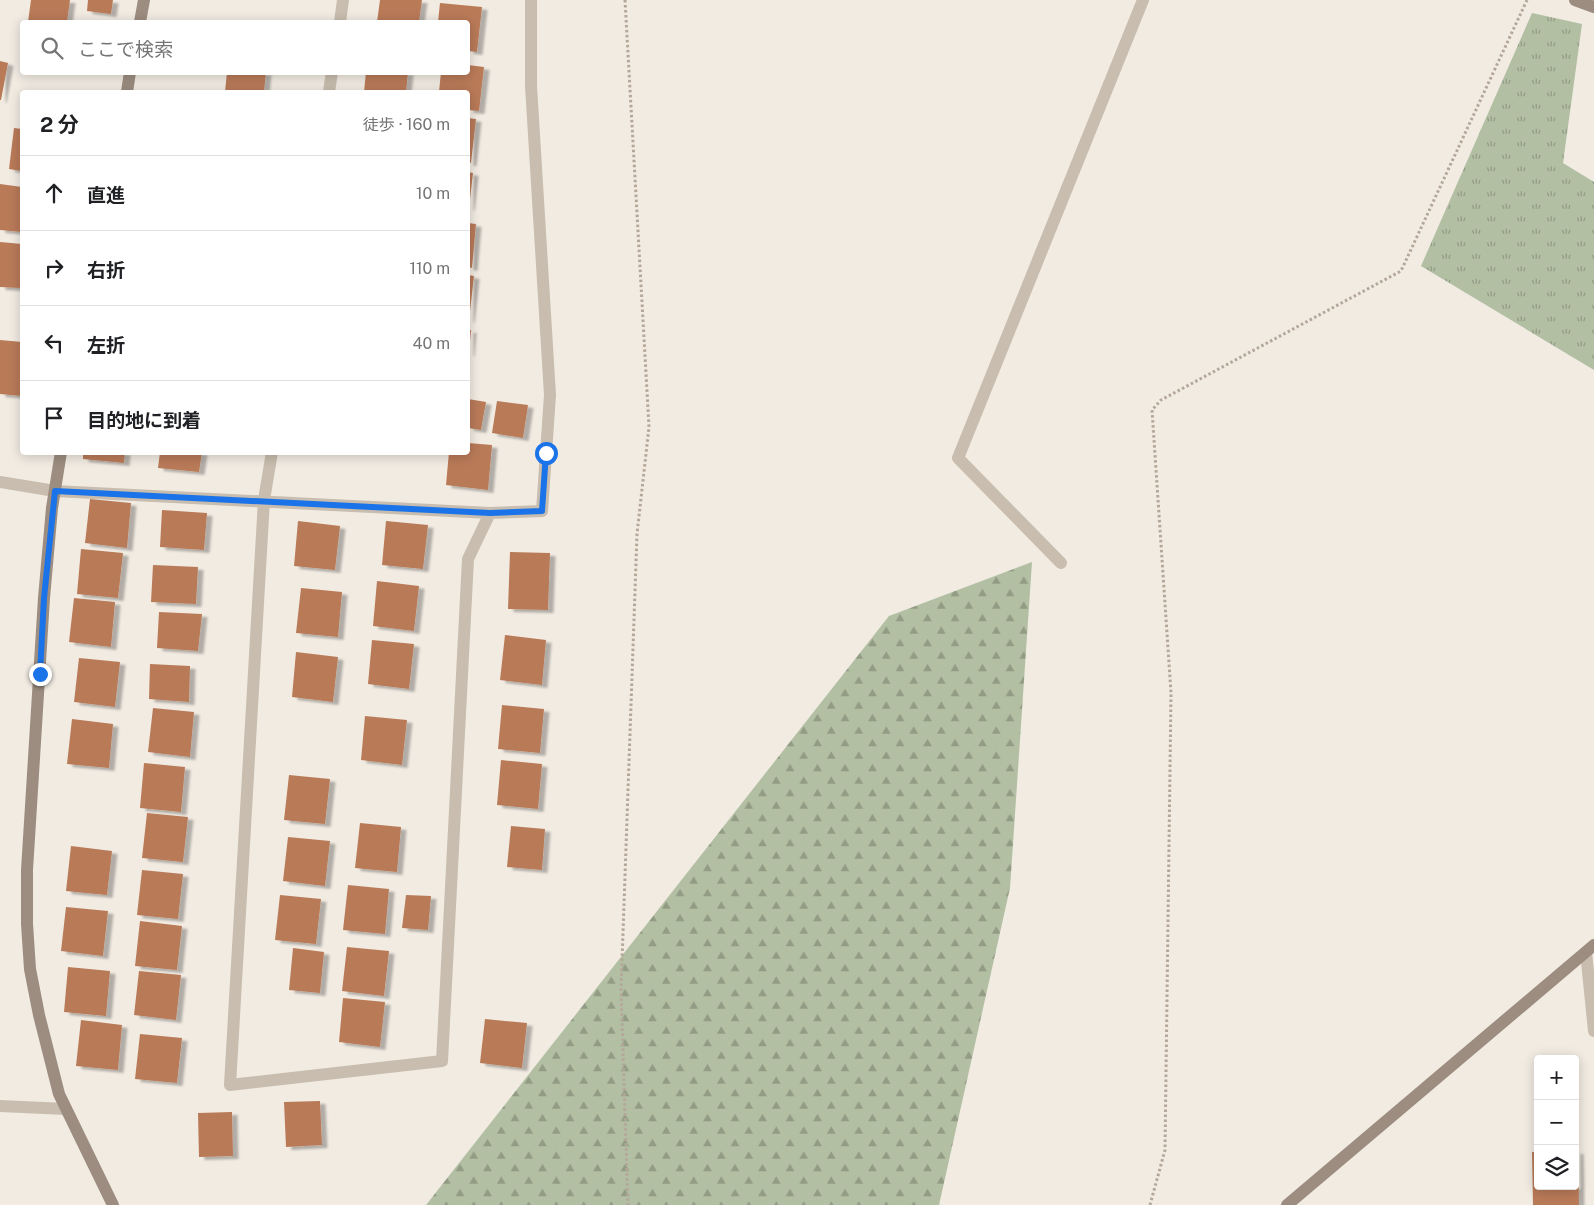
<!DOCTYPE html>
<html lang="ja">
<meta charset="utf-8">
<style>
:root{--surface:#fff;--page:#f6f6f6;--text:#202124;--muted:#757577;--line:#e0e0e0}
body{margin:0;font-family:"Public Sans","Noto Sans JP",sans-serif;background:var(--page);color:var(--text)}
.controls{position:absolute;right:15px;bottom:15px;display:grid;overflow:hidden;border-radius:5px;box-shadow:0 2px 12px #0003}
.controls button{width:45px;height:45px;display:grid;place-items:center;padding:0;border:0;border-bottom:1px solid var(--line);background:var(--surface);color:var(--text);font:25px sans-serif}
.stop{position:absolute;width:15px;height:15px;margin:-11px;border:4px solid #1a73e8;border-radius:50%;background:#fff}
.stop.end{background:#1a73e8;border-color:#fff;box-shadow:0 1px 5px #0008}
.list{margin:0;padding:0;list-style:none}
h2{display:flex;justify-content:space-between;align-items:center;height:65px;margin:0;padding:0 20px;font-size:21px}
h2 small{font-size:16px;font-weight:400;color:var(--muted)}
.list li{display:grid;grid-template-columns:32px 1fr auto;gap:15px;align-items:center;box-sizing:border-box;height:75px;padding:0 20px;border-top:1px solid var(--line)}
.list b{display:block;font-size:19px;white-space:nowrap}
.list em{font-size:16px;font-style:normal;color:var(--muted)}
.icon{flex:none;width:28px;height:28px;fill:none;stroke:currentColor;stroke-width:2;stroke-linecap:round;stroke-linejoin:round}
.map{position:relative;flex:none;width:1594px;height:1205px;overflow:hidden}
.search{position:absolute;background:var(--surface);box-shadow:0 2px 12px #0003;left:20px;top:20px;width:450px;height:55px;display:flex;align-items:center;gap:12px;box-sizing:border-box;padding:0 18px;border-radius:5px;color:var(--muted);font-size:19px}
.panel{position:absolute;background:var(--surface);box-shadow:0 2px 12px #0003;left:20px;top:90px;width:450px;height:365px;border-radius:5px}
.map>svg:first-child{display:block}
.grass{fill:url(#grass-tufts)}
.forest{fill:url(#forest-firs)}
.building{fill:#b97a58;filter:url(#shadow)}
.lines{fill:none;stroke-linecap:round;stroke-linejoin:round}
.path{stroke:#b4a799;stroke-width:3;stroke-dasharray:2.5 2.5;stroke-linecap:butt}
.street{stroke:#c8bdae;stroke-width:12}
.secondary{stroke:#9c8d80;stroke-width:12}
.route{stroke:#1a73e8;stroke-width:6}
</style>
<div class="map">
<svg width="1594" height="1205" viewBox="0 0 1594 1205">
<defs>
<pattern id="grass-tufts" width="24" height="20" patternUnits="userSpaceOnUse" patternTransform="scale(1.25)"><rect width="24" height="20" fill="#b2bfa3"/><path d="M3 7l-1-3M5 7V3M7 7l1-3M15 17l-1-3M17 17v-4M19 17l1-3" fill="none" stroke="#929c85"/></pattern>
<pattern id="forest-firs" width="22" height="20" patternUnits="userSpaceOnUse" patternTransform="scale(1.25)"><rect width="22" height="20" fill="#b2bfa3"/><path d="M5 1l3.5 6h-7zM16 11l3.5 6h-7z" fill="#929c85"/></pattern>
<filter id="shadow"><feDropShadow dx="5.5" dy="3" stdDeviation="1" flood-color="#0004"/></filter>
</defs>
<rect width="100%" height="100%" fill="#f1ebe2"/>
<path class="grass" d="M1532 13 1582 24 1563 163 1594 182V370L1421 266Z"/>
<path class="forest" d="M1032 562 1010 888 939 1205H426L889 616Z"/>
<path class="building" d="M31 0H70L67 22H28Z
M88 0H113L111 14 87 11Z
M380 0H422L419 22H377Z
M440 3 482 7 477 52 468 51V22H438Z
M0 61 8 63 1 100H0Z
M468 65 484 67 479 111 468 110V92H439L441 72H468Z
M227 72H266L264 92H225Z
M366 72H408L406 92H364Z
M468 118 476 119 471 163H468Z
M14 128 22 129V171L9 169Z
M468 172 473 173 469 208H468Z
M0 184 22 187V232L0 230Z
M468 223 476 224 472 268 468 267Z
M0 242 22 244 21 288 0 287Z
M468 275 474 276 469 320H468Z
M468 330H471L469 353H468Z
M0 340 22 342V396L0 394Z
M468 399 486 402 481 430 468 428Z
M497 401 528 405 523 438 492 433Z
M468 443 492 445 488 490 446 485 449 452H468Z
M83 452H125L124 463 83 459Z
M160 452H202L199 472 158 468Z
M90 499 131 503 127 548 85 543Z
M162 510 207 513 204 550 160 547Z
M298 521 340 526 335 570 294 566Z
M386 521 428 525 423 569 382 565Z
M81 549 123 553 118 598 77 594Z
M510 552 550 553 548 610 508 609Z
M153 565 198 567 196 604 151 602Z
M377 581 419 586 414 631 373 626Z
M301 588 342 592 338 637 296 633Z
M74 598 115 602 111 647 69 642Z
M159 612 202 614 198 651 157 648Z
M505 635 546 640 542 685 500 680Z
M372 640 414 644 409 689 368 684Z
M296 652 338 657 333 702 292 697Z
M79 658 120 662 115 707 74 702Z
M150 664 190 666 189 702 149 699Z
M502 705 544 709 540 753 498 749Z
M153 708 194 712 190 757 148 752Z
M365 716 407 720 402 765 361 760Z
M72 719 113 724 109 768 67 764Z
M501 760 542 764 538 809 497 805Z
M144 763 185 767 181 812 140 808Z
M289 775 330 779 325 824 284 820Z
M147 813 188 817 183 862 142 858Z
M360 823 401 827 397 872 355 868Z
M511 826 545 829 542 870 507 867Z
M288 837 330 841 325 886 283 881Z
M71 846 112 851 107 895 66 891Z
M142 870 183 874 178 919 137 915Z
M348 885 389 889 385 934 343 930Z
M280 895 321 899 316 944 275 940Z
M406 895 431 896 428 930 402 928Z
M66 907 108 911 103 956 61 951Z
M140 921 182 926 177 970 135 966Z
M347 947 389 951 384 996 342 991Z
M293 948 324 952 320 993 289 990Z
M68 967 110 971 106 1016 64 1012Z
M139 971 181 975 176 1020 134 1015Z
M343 998 385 1002 380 1047 339 1042Z
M485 1019 527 1023 522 1068 480 1063Z
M81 1020 122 1025 118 1070 76 1066Z
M140 1034 182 1038 177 1083 135 1079Z
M320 1101 322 1145 286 1147 284 1102Z
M232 1112 233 1156 199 1157 198 1113Z
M1575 1151H1578L1579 1205H1533L1532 1152H1538V1186H1575Z"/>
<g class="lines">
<path class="path" d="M625 0 649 427 637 534 621 990 628 1205
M1150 1205 1165 1150 1171 693 1152 410 1161 400 1401 271 1527 0"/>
<path class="street" d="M340 22 343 0
M329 92 332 72
M272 452 264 500 230 1085 442 1061 468 559 490 513
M0 482 55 491 490 513 542 511 550 395 531 86V0
M1061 563 958 458 1143 0
M1586 952 1594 1031
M0 1106 66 1109"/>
<path class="secondary" d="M1575 0 1594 7
M140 22 144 0
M127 92 130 72
M61 452 52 508 44 598 27 870V924L30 969 39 1015 59 1094 113 1205
M1287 1205 1594 945"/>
</g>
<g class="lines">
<path class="route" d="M40 674 44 598 55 491 490 513 542 511 546 453"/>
</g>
</svg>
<div class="controls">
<button>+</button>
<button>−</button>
<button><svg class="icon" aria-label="layers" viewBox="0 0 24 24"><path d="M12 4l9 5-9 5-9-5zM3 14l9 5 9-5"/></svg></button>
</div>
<div class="stop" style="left:546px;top:453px"></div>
<div class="stop end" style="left:40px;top:674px"></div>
<div class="search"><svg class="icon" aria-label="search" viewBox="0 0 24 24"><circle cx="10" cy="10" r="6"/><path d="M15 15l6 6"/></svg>ここで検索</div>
<section class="panel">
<h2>2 分<small>徒歩 · 160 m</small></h2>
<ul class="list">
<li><svg class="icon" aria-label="ahead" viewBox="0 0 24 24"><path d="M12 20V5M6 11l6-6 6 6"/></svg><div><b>直進</b></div><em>10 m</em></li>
<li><svg class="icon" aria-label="right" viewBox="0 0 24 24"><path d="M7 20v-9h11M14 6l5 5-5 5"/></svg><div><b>右折</b></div><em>110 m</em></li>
<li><svg class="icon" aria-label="left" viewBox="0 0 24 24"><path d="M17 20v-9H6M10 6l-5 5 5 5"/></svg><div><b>左折</b></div><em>40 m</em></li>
<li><svg class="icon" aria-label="arrive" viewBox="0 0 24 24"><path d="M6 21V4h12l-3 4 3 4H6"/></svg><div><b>目的地に到着</b></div></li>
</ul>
</section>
</div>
